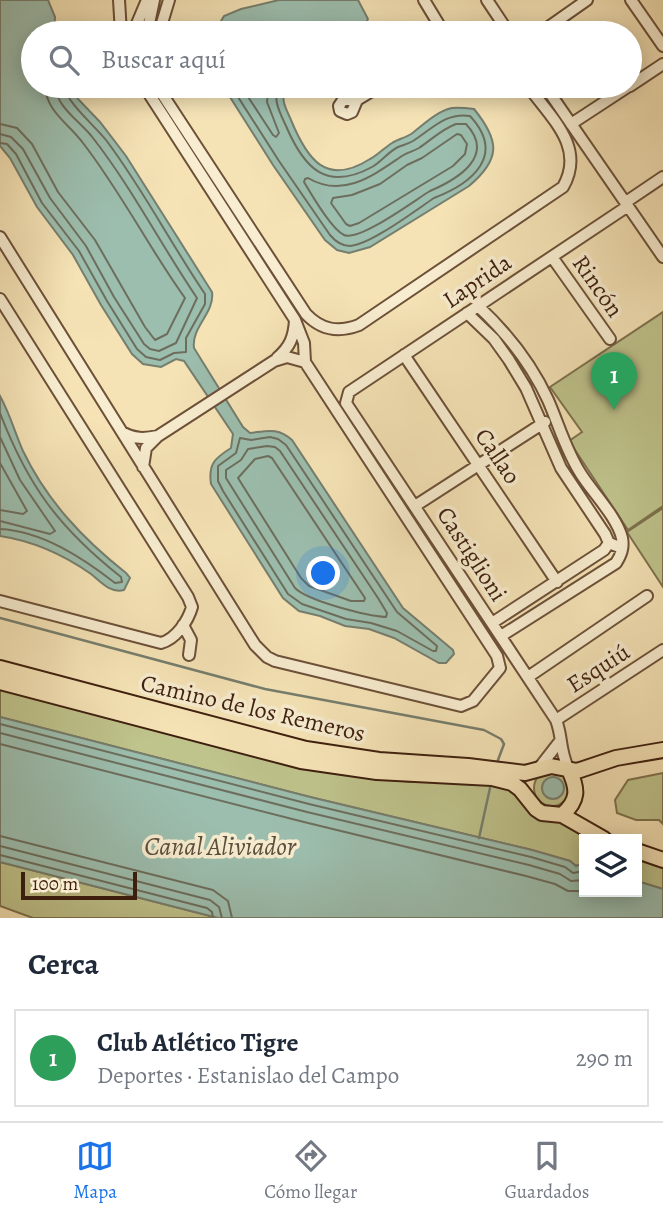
<!DOCTYPE html>
<html lang="es">
<meta charset="utf-8">
<style>
:root{--surface:#fff;--page:#f6f6f7;--text:#1f2937;--muted:#747a83;--line:#e0e1e3;--accent:#1a73e8}
body{margin:0;font-family:Alegreya,serif;background:var(--page);color:var(--text)}
.controls{position:absolute;right:21px;bottom:21px;display:grid;overflow:hidden;border-radius:0px;box-shadow:0 4px 18px #0003}
.controls button{width:63px;height:63px;display:grid;place-items:center;padding:0;border:0;border-bottom:2px solid var(--line);background:var(--surface);color:var(--text);font:35px sans-serif}
.scale{position:absolute;left:21px;bottom:18px;width:116px;box-sizing:border-box;padding-left:7px;border:4px solid #3e1f0e;border-top:0;font-size:19px;line-height:24px;white-space:nowrap;color:#3e1f0e;-webkit-text-stroke:5px #f8edd0;paint-order:stroke}
.you{position:absolute;left:324px;top:574px;width:24px;height:24px;margin:-18px;border:5px solid #fff;border-radius:50%;background:#1a73e8;box-shadow:0 0 0 10px #1a73e833}
.badge{display:grid;place-items:center;width:46px;height:46px;border-radius:50%;background:var(--accent);color:#fff;font-size:23px;font-weight:700}
.pin{position:absolute;translate:-50% -58px;filter:drop-shadow(0 2px 4px #0008)}
.pin::after{content:'';position:absolute;top:37px;width:24px;height:21px;background:inherit;clip-path:polygon(0 0,100% 0,50% 100%)}
.list{margin:0;padding:0;list-style:none}
h2{display:flex;justify-content:space-between;align-items:center;height:91px;margin:0;padding:0 28px;font-size:30px}
h2 small{font-size:23px;font-weight:400;color:var(--muted)}
.list li{display:grid;grid-template-columns:46px 1fr auto;gap:21px;align-items:center;box-sizing:border-box;height:98px;margin:0 14px 14px;padding:0 14px;border:2px solid var(--line);border-radius:0px}
.list b{display:block;font-size:26px;white-space:nowrap}
.list p{margin:0;font-size:23px;white-space:nowrap;color:var(--muted)}
.list em{font-size:23px;font-style:normal;color:var(--muted)}
.icon{flex:none;width:38px;height:38px;fill:none;stroke:currentColor;stroke-width:2;stroke-linecap:round;stroke-linejoin:round}
.map{position:relative;flex:none;width:663px;height:918px;overflow:hidden}
.search{position:absolute;background:var(--surface);box-shadow:0 4px 18px #0003;left:21px;right:21px;top:21px;height:77px;display:flex;align-items:center;gap:18px;box-sizing:border-box;padding:0 24px;border-radius:38px;color:var(--muted);font-size:26px}
.sheet{height:203px;background:var(--surface)}
nav{display:flex;justify-content:space-around;align-items:center;box-sizing:border-box;height:98px;border-top:2px solid var(--line);background:var(--surface);font-size:19px;color:var(--muted)}
nav a{display:grid;justify-items:center;gap:4px}
nav .on{color:var(--accent)}
.map>svg:first-child{display:block}
.green{fill:#bfc38c;stroke:#7e714d;stroke-width:2}
.water{fill:#9cbeae;stroke:#767e6e;stroke-width:2}
.lines{fill:none;stroke-linecap:round;stroke-linejoin:round}
.shore{stroke:#6d6e5e;stroke-width:2}
.stream{stroke:#767e6e;stroke-width:2.5}
.minor-casing{stroke:#6c5038;stroke-width:14}
.major-casing{stroke:#3e1f0e;stroke-width:18}
.minor{stroke:#f8edd0;stroke-width:10}
.major{stroke:#f5e3b6;stroke-width:14}
.labels{text-anchor:middle;dominant-baseline:central;stroke-width:7;stroke-linejoin:round;paint-order:stroke}
.street-label{font-size:24px;fill:#3e1f0e;stroke:#f8edd0}
.water-label{font-size:26px;font-style:italic;fill:#5a4f3e;stroke:#f8edd0}
</style>
<div class="map">
<svg width="663" height="918" viewBox="0 0 663 918">
<rect width="100%" height="100%" fill="#f5e3b6"/>
<filter id="stains"><feTurbulence type="fractalNoise" baseFrequency=".00286" numOctaves="4"/><feColorMatrix values="0 0 0 0 .2 0 0 0 0 .09 0 0 0 0 .02 0 0 0 .5 -.17"/></filter>
<radialGradient id="worn" r=".72"><stop offset=".6" stop-color="#630" stop-opacity="0"/><stop offset="1" stop-color="#630" stop-opacity=".3"/></radialGradient>
<path class="green" d="M663 312V506L628 530 569 441 582 432 550 387Z
M663 508V587L627 532Z
M0 688 371 778 411 782 463 779 500 783 596 839H584V863L576 866 570 861 532 850 310 797 0 717Z
M534 788a18 18 0 1 1 36 0a18 18 0 1 1-36 0Z
M663 773V824L659 820H636L617 813 615 800 628 780Z
M637 855 663 865V889L637 881Z
M0 862 218 918H33L0 906Z"/>
<path class="water" d="M0 0H48L55 17 54 33H33V86H70L78 99 100 122 126 156 212 292C215 313 191 327 194 348L243 427 250 433C267 431 278 427 292 440L403 608 453 650 454 654 446 663H439L394 638 369 629 345 626 320 616 299 611 283 598 211 484C208 464 215 458 231 448L233 434 184 361 176 359 161 367 143 364 132 354 101 305 73 255 37 207 10 158 0 146Z
M279 0H358L368 19 360 33H214L224 16 241 9Z
M223 86H289C278 97 286 108 291 120 307 159 326 187 370 159 378 155 384 148 392 143 398 139 405 138 411 134 423 125 437 111 452 108 459 107 467 108 474 109 500 141 501 159 469 186L370 247 349 253 337 250 325 240 273 165Z
M0 396C10 414 15 433 23 451 47 501 83 539 126 573L130 578 124 590C111 594 101 582 91 574 64 555 33 541 0 536Z
M0 717 310 797 532 850 570 861 576 866 584 863V892H637V881L663 889V918H218L0 862Z
M542 788a11 11 0 1 1 22 0a11 11 0 1 1-22 0Z"/>
<g class="lines">
<path class="shore" d="M231 86 279 161 330 235C335 241 342 246 350 246 370 245 416 210 434 198 473 183 506 155 470 116 446 112 432 129 413 141 408 144 403 145 398 147 388 152 381 162 372 167 326 192 304 168 286 126 280 113 272 99 279 86
M241 86 273 135 276 137 279 133 267 102 269 86
M0 124 17 128 32 144 58 192 95 240 145 327 155 340 167 334 185 298C149 248 121 192 83 143 69 124 46 111 45 86
M456 124H466C496 156 458 179 430 191 415 200 359 242 344 235 331 229 312 195 304 182L305 179 308 178C342 198 371 177 399 158 405 153 412 152 419 148 431 140 442 129 456 124Z
M0 134 11 137 23 149 50 198 86 246 114 297 144 344 150 349 159 351 176 343 197 298C161 245 132 188 93 138 80 121 57 108 55 86
M457 134 461 135 467 144 465 154 453 166 359 223 350 226 346 224 331 203 333 198 352 195 380 184 407 165 422 158Z
M0 143 7 144 16 154 42 203 79 251 107 301 137 349 146 357 160 360 174 353 186 352V338L205 304V294C171 244 143 189 106 140 95 126 66 102 64 86
M0 413C28 486 59 528 121 577L122 582 115 583C83 558 42 531 0 529
M0 437 20 480 55 531 50 534 0 521
M270 437 278 439 286 445 397 612 437 646 436 651H433L397 631 371 623 346 619 302 604 288 594 223 491 218 481V466L236 453 240 438 251 440Z
M267 446 275 447 280 451 378 598 387 613 386 617C367 616 308 601 295 588L226 478V470L241 460 248 449Z
M268 456 272 458 359 589 365 598 364 601H351L309 586 301 578 238 478 255 459Z
M0 463 27 511 23 514 0 510
M0 724 309 804 531 857 565 867 573 873 584 871
M0 733 307 812 529 865 560 874 571 881 584 880
M0 744 304 822 526 876 555 884 568 891H584
M0 836 213 890 228 901 232 918
M0 846 210 900 219 907 222 918
M0 855 207 908 212 912 213 918"/>
<path class="stream" d="M0 618 265 689 484 730 501 739 504 744 498 760
M479 838 490 788"/>
<g class="minor-casing">
<path id="minor" d="M119 0 121 33
M424 0 444 33
M487 0 509 33
M631 0 663 46
M133 33 147 0
M147 33 154 0
M159 33 169 0
M540 33 587 0
M144 86 295 320
M157 86 306 314C321 330 338 333 359 325L563 187C586 147 551 118 528 86
M545 86 663 257
M630 86 663 64
M357 100 352 112 347 114 340 111 339 106 343 100H357L380 86
M571 124 629 86
M626 202 663 177
M0 237 255 645 267 657 275 661 461 706 473 701 500 668 497 656 305 362 287 357 274 361 158 436
M552 257 610 339
M0 299 188 597 192 607C188 621 176 639 161 643L0 601
M478 306C508 334 531 363 548 400 559 425 566 451 581 474 593 493 617 517 622 538 624 548 621 555 616 563L501 636
M467 313 494 339 509 360 526 388 561 468 605 534 609 543 622 548
M404 355 557 582
M277 358C290 347 294 337 295 320L304 343 305 362
M122 432C134 439 144 439 158 436L146 448 143 467
M415 506 545 422
M492 623 604 550 609 543
M183 625 191 640 189 655
M528 677 647 596
M556 720 663 650
M539 768 560 741
M569 770C559 750 563 738 556 720L346 403 349 392 628 206"/>
</g>
<g class="major-casing">
<path id="major" d="M0 668 306 749 379 760 468 766 525 773 551 766 577 771 616 758 663 750
M0 682 301 761 377 772 492 778 512 783 520 789 536 809 542 813 562 815 604 839
M562 815C579 800 578 789 569 770
M637 851 663 860"/>
</g>
<use href="#minor" class="minor"/>
<use href="#major" class="major"/>
</g>
<g class="labels">
<g class="street-label">
<text transform="translate(477 281) rotate(-34)">Laprida</text>
<text transform="translate(598 286) rotate(55)">Rincón</text>
<text transform="translate(498 456) rotate(56)">Callao</text>
<text transform="translate(472 554) rotate(57)">Castiglioni</text>
<text transform="translate(598 668) rotate(-33)">Esquiú</text>
<text transform="translate(253 708) rotate(13)">Camino de los Remeros</text>
</g>
<g class="water-label">
<text x="220" y="846">Canal Aliviador</text>
</g>
</g>
<rect width="100%" height="100%" filter="url(#stains)"/>
<rect width="100%" height="100%" fill="url(#worn)"/>
</svg>
<div class="controls">
<button><svg class="icon" aria-label="layers" viewBox="0 0 24 24"><path d="M12 4l9 5-9 5-9-5zM3 14l9 5 9-5"/></svg></button>
</div>
<div class="scale">100 m</div>
<div class="you"></div>
<div class="pin badge" style="left:614px;top:410px;background:#2e9e5b">1</div>
<div class="search"><svg class="icon" aria-label="search" viewBox="0 0 24 24"><circle cx="10" cy="10" r="6"/><path d="M15 15l6 6"/></svg>Buscar aquí</div>
</div>
<section class="sheet">
<h2>Cerca<small></small></h2>
<ul class="list">
<li><span class="badge" style="background:#2e9e5b">1</span><div><b>Club Atlético Tigre</b><p>Deportes · Estanislao del Campo</p></div><em>290 m</em></li>
</ul>
</section>
<nav>
<a class="on"><svg class="icon" aria-label="map" viewBox="0 0 24 24"><path d="M3 6l6-2 6 2 6-2v14l-6 2-6-2-6 2zM9 4v14M15 6v14"/></svg>Mapa</a>
<a><svg class="icon" aria-label="directions" viewBox="0 0 24 24"><path d="M12 3l9 9-9 9-9-9zM9 14v-3h6M13 9l2 2-2 2"/></svg>Cómo llegar</a>
<a><svg class="icon" aria-label="saved" viewBox="0 0 24 24"><path d="M7 4h10v16l-5-4-5 4z"/></svg>Guardados</a>
</nav>
